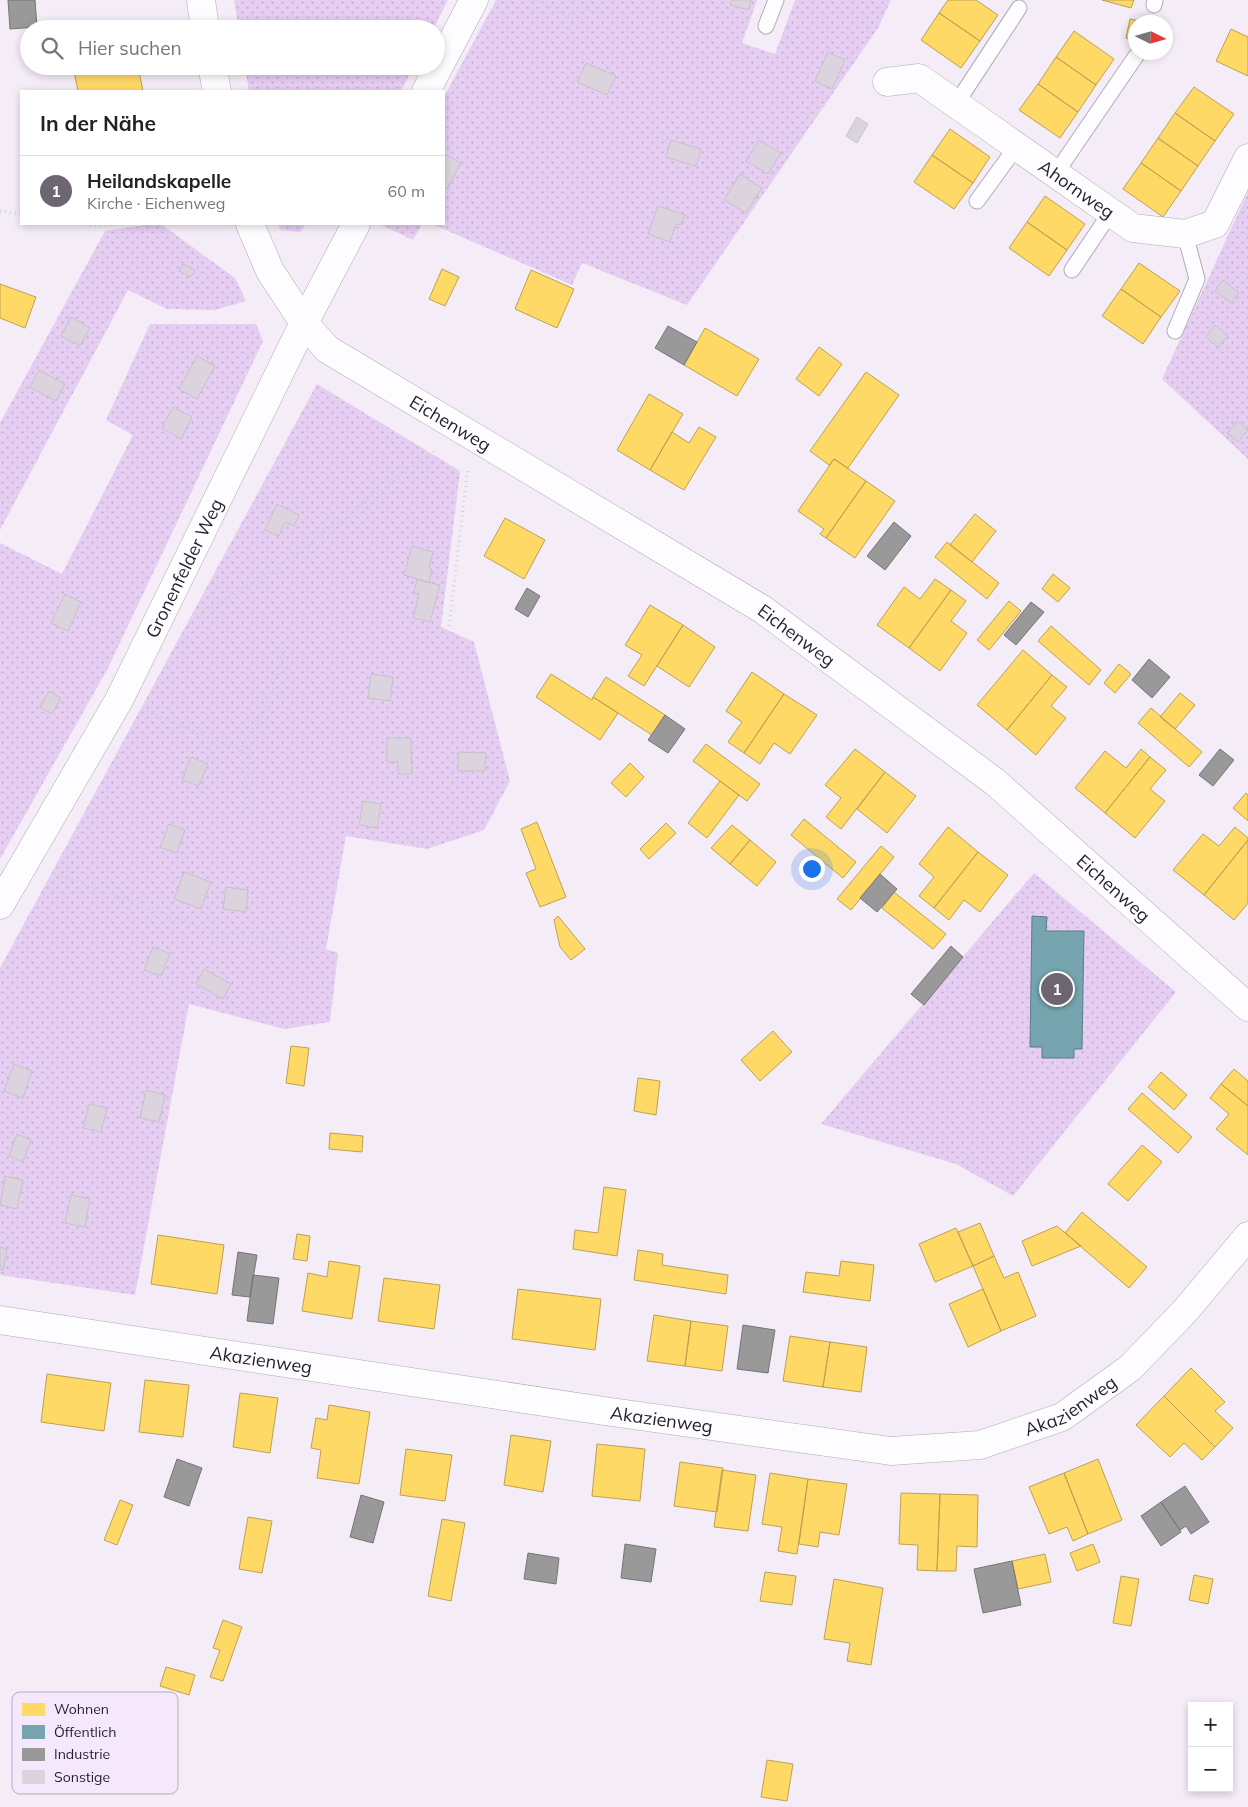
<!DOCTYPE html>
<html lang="de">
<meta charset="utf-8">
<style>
:root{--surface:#fff;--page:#f2f2f2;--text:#222;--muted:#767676;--line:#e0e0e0;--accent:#6d6670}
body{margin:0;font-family:Mulish,sans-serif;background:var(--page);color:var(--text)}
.controls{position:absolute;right:15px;bottom:15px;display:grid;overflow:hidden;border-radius:0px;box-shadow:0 2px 8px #0003}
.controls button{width:45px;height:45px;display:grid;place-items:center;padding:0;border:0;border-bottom:1px solid var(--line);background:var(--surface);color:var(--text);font:25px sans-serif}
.compass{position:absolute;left:1128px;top:15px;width:45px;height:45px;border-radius:50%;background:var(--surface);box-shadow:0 2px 8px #0003;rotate:95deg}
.you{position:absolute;left:811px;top:868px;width:18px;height:18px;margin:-12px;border:4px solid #fff;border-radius:50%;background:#1a73e8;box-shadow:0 0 0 8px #1a73e833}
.badge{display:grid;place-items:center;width:32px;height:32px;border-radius:50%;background:var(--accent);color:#fff;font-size:16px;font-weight:700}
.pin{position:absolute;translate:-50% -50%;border:2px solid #fff;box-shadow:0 1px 5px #0006}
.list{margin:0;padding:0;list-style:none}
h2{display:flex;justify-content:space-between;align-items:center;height:65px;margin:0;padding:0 20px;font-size:21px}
h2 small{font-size:16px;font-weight:400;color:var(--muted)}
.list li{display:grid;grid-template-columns:32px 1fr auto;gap:15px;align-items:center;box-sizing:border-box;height:70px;padding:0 20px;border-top:1px solid var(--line)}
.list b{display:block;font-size:19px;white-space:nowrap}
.list p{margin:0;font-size:16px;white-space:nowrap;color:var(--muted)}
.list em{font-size:16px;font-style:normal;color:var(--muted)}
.icon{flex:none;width:28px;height:28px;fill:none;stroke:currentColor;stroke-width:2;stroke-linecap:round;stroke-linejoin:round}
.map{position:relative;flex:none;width:1248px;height:1807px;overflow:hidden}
.search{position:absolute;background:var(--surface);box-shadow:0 2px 8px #0003;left:20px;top:20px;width:425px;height:55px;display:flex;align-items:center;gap:12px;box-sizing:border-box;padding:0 18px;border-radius:28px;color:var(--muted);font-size:19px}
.panel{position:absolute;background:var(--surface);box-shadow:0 2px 8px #0003;left:20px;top:90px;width:425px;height:135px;border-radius:0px}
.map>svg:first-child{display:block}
.park{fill:url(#park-dots)}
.homes{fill:#ffd966;stroke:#bda153}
.public{fill:#76a5af;stroke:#5d7c86}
.industry{fill:#999;stroke:#767477}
.building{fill:#dbd4de;stroke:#c7c1ca}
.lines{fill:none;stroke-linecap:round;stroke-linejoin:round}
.service-casing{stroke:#b1abb4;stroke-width:17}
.minor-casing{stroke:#b1abb4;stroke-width:29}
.path{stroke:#d3d1d3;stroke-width:3;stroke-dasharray:1 4;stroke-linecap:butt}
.service{stroke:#fdfcfe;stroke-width:15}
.minor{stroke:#fdfcfe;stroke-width:28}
.labels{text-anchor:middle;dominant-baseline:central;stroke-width:5;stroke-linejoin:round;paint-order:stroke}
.street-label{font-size:18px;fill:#241e27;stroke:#f5e8fc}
.key{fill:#f5e8fc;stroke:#b6abbc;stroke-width:1}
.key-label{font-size:14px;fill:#241e27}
</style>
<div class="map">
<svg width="1248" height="1807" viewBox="0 0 1248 1807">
<defs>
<pattern id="park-dots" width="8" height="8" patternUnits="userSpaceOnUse" patternTransform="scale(1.25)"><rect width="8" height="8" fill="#e6cdf2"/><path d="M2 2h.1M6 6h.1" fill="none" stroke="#c5b0d0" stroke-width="1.8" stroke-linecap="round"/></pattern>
</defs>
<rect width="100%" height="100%" fill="#f4ecf7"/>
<path class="park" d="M234 0H448L433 29H239Z
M496 0H757L742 43 775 54 795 0H891L878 28 687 305 582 263 572 285 432 224H444V97Z
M245 66H414L401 91H249Z
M1248 192V459L1162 379Z
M151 224H161L235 278 246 301 215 310 167 309 128 290 0 530V423L105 231Z
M278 224H306L300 232 280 230Z
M379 224H422L413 240Z
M150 324H256L263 341 107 670 0 859V543L62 574 133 435 106 420Z
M317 384 460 471 441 627 474 642 510 781 484 830 427 849 346 836 326 949 338 953 330 1022 284 1029 189 1004 135 1295 0 1275V968Z
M1034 873 1176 992 1013 1196 956 1164 821 1124Z"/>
<path class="homes" d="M948 0H976L998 15 980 41 939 13Z
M1102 0H1134L1131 8Z
M939 13 980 41 961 68 921 40Z
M1130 19 1144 22H1136V41L1126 38Z
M1231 29 1248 37V76L1216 61Z
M1074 31 1114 59 1096 85 1056 57Z
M1056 57 1096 85 1078 112 1038 84Z
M73 66H138L143 91H78Z
M1038 84 1078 112 1060 138 1019 110Z
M1194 87 1234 114 1215 141 1175 113Z
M1175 113 1215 141 1198 166 1158 138Z
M950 129 990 157 973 183 932 155Z
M1158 138 1198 166 1181 191 1141 163Z
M932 155 973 183 954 209 914 182Z
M1141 163 1181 191 1163 217 1123 189Z
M1045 196 1085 224 1067 250 1027 222Z
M1027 222 1067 250 1049 276 1009 248Z
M1139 263 1180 291 1161 317 1121 289Z
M442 269 459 277 445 306 429 299Z
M531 270 574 289 557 328 515 309Z
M0 284 36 297 25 328 0 318Z
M1121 289 1161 317 1143 344 1102 316Z
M705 328 759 359 737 396 684 365Z
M819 347 842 364 819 396 796 379Z
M866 372 899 395 848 468 834 459 829 465 810 451Z
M649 394 683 414 650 470 617 450Z
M699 427 716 437 684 490 650 470 672 432 689 443Z
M834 459 866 481 826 538 820 534 824 529 798 511Z
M866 481 895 501 855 558 826 538Z
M975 514 996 531 972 562 950 545Z
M505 518 545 540 524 579 484 556Z
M947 542 999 583 987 599 935 557Z
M1053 574 1070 588 1058 602 1042 589Z
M935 579 951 590 909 648 877 625 904 587 920 599Z
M951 590 966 601 951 621 967 633 940 671 909 648Z
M1009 601 1021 611 989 650 977 640Z
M650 605 683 625 644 686 628 676 642 655 625 645Z
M683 625 715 647 689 687 657 666Z
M1051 626 1101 670 1089 685 1038 641Z
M1023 650 1052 675 1007 730 977 705Z
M1119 664 1131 674 1115 693 1104 683Z
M752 672 784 694 744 753 728 742 742 722 726 711Z
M551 674 592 700 593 697 618 713 600 740 536 697Z
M1052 675 1067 687 1051 706 1066 718 1036 755 1007 730Z
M606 677 665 715 652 735 593 697Z
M1180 693 1195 705 1175 729 1160 717Z
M784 694 817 715 790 754 774 743 760 764 744 753Z
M1151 708 1202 752 1189 767 1138 723Z
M706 744 760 784 747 801 693 761Z
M855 749 885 772 841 829 826 817 841 798 825 785Z
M1141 749 1150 757 1105 813 1075 788 1105 751 1126 768Z
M1150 757 1166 770 1150 789 1165 801 1135 838 1105 813Z
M630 763 644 777 626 797 611 783Z
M885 772 916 796 887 833 857 809Z
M720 781 739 795 707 838 688 823Z
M1246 793 1248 795V821L1233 808Z
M804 819 856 862 843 878 791 835Z
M537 822 566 897 540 907 526 873 536 869 521 829Z
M666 823 676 833 649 859 640 849Z
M732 825 750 840 730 864 711 848Z
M948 827 978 852 934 908 919 896 934 877 919 864Z
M1235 827 1248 838V840L1204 895 1173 870 1203 834 1219 846Z
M750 840 776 862 757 886 730 864Z
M1248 840V903L1234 920 1204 895Z
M881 846 894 857 851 910 837 899Z
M978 852 1008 875 980 912 964 900 949 920 934 908Z
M894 892 946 934 933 949 882 908Z
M558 916 585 949 571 960 560 947 554 920Z
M773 1031 792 1052 760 1081 741 1060Z
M291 1046 309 1048 304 1086 286 1083Z
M1234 1069 1248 1081V1106L1221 1084Z
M1161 1072 1187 1095 1174 1110 1148 1087Z
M638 1078 660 1081 656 1115 634 1111Z
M1221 1084 1248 1106V1155L1216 1129 1229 1114 1210 1098Z
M1142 1093 1192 1137 1178 1153 1128 1109Z
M330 1133 363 1136 362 1152 329 1149Z
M1142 1145 1162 1162 1128 1201 1108 1184Z
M604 1187 626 1190 617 1256 573 1249 575 1230 598 1233Z
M1082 1212 1147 1267 1129 1288 1065 1233Z
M980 1223 994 1256 973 1266 958 1232Z
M1057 1226 1081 1246 1032 1266 1022 1241Z
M956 1228 973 1266 935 1282 919 1244Z
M297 1234 310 1236 307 1261 293 1259Z
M158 1235 224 1245 217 1294 151 1284Z
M638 1250 663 1254 662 1265 728 1275 726 1294 634 1280Z
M994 1256 1004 1278 1018 1272 1036 1316 1001 1331 973 1266Z
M329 1261 360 1266 352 1319 302 1311 308 1273 327 1277Z
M841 1261 874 1265 870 1301 803 1292 806 1272 839 1276Z
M384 1278 440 1285 434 1329 378 1321Z
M518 1289 601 1299 595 1350 512 1339Z
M983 1289 1001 1331 968 1347 949 1304Z
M654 1315 691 1321 685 1366 647 1361Z
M691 1321 728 1326 722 1371 685 1366Z
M790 1336 830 1342 823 1387 783 1381Z
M830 1342 867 1347 861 1392 823 1387Z
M1191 1368 1225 1402 1215 1411 1233 1428 1215 1447 1164 1396Z
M47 1374 111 1383 104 1431 41 1422Z
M145 1380 189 1385 183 1437 139 1432Z
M240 1393 278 1398 270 1453 233 1447Z
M1164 1396 1215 1447 1202 1460 1184 1443 1170 1457 1136 1425Z
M329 1405 370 1412 359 1484 317 1478 321 1450 311 1448 316 1418 327 1420Z
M511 1435 551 1441 543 1492 504 1485Z
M597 1444 645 1449 640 1501 592 1496Z
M406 1449 452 1455 445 1501 400 1495Z
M1098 1459 1122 1520 1088 1534 1064 1473Z
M680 1462 723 1468 717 1512 674 1506Z
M722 1470 756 1475 748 1531 714 1527Z
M770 1473 808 1479 797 1554 778 1551 782 1527 762 1524Z
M1064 1473 1088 1534 1073 1541 1067 1527 1049 1534 1029 1487Z
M808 1479 847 1484 839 1535 820 1532 818 1547 799 1544Z
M901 1493 940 1494 937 1571 917 1570 918 1545 899 1544Z
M940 1494 978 1495 977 1547 957 1546 956 1571H937Z
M120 1500 133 1505 117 1545 104 1540Z
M248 1517 272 1521 262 1573 239 1569Z
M442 1519 465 1523 451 1601 428 1596Z
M1093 1544 1100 1562 1077 1571 1070 1553Z
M1045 1554 1051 1582 1018 1589 1012 1561Z
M765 1572 796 1576 792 1605 760 1601Z
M1194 1575 1213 1579 1208 1604 1189 1600Z
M1121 1576 1139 1579 1131 1626 1113 1623Z
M834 1579 883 1588 871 1665 847 1661 850 1643 824 1639Z
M223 1620 242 1627 223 1681 210 1677 220 1650 213 1648Z
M166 1667 195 1675 189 1695 160 1686Z
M767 1760 793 1764 787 1801 761 1797Z"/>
<path class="public" d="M1032 916 1047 917 1046 931H1084L1082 1049H1074V1058H1042V1047H1030Z"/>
<path class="industry" d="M8 0H35L37 27 10 29Z
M668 326 697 342 684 365 655 348Z
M894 522 911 536 885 570 867 556Z
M527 588 540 596 528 617 515 609Z
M1031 602 1044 612 1016 645 1004 635Z
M1149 659 1170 677 1152 698 1132 680Z
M665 715 685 729 668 753 648 740Z
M1220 749 1234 760 1213 786 1199 775Z
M880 874 897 889 877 912 860 898Z
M951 946 963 957 924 1005 911 994Z
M238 1252 257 1255 250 1297 232 1295Z
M253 1275 279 1278 273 1324 247 1321Z
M743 1325 775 1330 768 1373 737 1369Z
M177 1459 202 1468 189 1506 164 1497Z
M1185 1486 1209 1522 1191 1534 1186 1526 1180 1530 1161 1502Z
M361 1495 384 1502 373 1543 350 1537Z
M1161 1502 1181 1532 1161 1546 1141 1516Z
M625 1544 656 1549 651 1582 621 1578Z
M528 1553 559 1558 556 1584 524 1579Z
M1012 1561 1021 1605 983 1613 974 1569Z"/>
<path class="building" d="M732 0H751L749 10 730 5Z
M828 52 845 60 832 89 815 81Z
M586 63 616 76 607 95 577 82Z
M340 66H359L355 74Z
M857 117 868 124 857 143 846 136Z
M671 140 701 149 696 166 666 157Z
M759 140 781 153 768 174 746 161Z
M444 154 461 163 447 189 444 187Z
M740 174 762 188 746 213 724 200Z
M658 206 685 215 681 225 676 224 670 242 648 234Z
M183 264 195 270 191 277 179 271Z
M1223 280 1239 293 1231 303 1215 291Z
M71 317 90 328 80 346 61 336Z
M1215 325 1228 336 1218 347 1206 337Z
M197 356 215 366 197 399 179 389Z
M39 370 65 384 56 401 30 387Z
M173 407 192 417 181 439 162 428Z
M1237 421 1248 430 1238 442 1227 433Z
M277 504 299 515 294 526 285 522 279 536 265 530Z
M412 546 433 552 429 568 432 569 429 583 404 575Z
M417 579 440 585 430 622 413 618 419 594 414 593Z
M65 594 81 602 68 631 51 623Z
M371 674 393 677 390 701 368 698Z
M49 691 61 698 52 714 40 707Z
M387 738H411L412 774H398V762H387Z
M458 752 486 753 485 771H458Z
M191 757 208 764 199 786 182 780Z
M363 801 381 804 377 828 359 825Z
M169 824 185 830 177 853 160 847Z
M184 872 211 882 201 909 174 899Z
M226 887 248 890 246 912 223 909Z
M153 947 170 954 161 976 144 970Z
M204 969 231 984 223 999 196 984Z
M14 1064 32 1071 23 1098 4 1091Z
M146 1090 165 1095 159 1122 140 1118Z
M89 1104 107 1108 101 1132 83 1128Z
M17 1134 31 1140 23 1162 9 1156Z
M5 1176 23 1180 17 1209 0 1205Z
M71 1195 90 1199 85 1227 65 1223Z
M0 1247 7 1249 3 1270 0 1269Z"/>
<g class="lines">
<g class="service-casing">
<path id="service" d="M1154 5 1155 0
M766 26 776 0
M956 104 1019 8
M1056 173 1136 56
M977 201 1017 146
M1072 270 1111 212
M1175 331 1197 279 1185 234"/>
</g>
<g class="minor-casing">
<g id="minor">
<path d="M201 0 205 29"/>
<path d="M212 66 217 91"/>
<path id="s1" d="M887 82 919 78 1133 228 1185 234 1215 224 1248 158"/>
<path d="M426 91 474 0"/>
<path id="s2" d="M250 224 270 271 304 323 327 349 762 609 995 782 1248 1007"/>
<path id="s3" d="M0 905 119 700 304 323 356 224"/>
<path id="s4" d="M0 1320 604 1411 891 1451 980 1445 1062 1417 1130 1368 1185 1311 1248 1236"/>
</g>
</g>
<path class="path" d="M537 0 572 19 592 0
M0 211 21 214
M85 224 101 226 119 224
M195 617 288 560 436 450
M449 626 468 467
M147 711 250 755 244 812
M241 751 268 703 285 650
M53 873 204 928 321 950"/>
<use href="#service" class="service"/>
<use href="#minor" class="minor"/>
</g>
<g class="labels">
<g class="street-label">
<text stroke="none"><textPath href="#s1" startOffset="225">Ahornweg</textPath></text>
<text stroke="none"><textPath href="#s2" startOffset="292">Eichenweg</textPath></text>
<text stroke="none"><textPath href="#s3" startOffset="384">Gronenfelder Weg</textPath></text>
<text stroke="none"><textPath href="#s2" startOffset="698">Eichenweg</textPath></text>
<text stroke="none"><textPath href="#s2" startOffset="1104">Eichenweg</textPath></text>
<text stroke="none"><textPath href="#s4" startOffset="264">Akazienweg</textPath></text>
<text stroke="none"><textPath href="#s4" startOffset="1089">Akazienweg</textPath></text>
<text stroke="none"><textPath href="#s4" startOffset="669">Akazienweg</textPath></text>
</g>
</g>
<rect x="12" y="1692" width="166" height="102" rx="8" class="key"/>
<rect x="22" y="1703" width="23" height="13" fill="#ffd966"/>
<rect x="22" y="1725" width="23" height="14" fill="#76a5af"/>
<rect x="22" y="1748" width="23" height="13" fill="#999"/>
<rect x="22" y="1770" width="23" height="14" fill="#dbd4de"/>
<g class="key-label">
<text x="54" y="1714">Wohnen</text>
<text x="54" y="1737">Öffentlich</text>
<text x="54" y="1759">Industrie</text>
<text x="54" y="1782">Sonstige</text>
</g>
</svg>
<div class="controls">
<button>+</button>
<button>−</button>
</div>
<svg class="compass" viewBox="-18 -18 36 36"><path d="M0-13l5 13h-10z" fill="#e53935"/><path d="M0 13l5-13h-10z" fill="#767676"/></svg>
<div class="you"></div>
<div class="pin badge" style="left:1057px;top:989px">1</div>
<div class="search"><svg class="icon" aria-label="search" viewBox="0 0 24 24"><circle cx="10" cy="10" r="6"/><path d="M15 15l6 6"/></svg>Hier suchen</div>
<section class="panel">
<h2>In der Nähe<small></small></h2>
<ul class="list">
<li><span class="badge">1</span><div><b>Heilandskapelle</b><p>Kirche · Eichenweg</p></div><em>60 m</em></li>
</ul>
</section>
</div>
